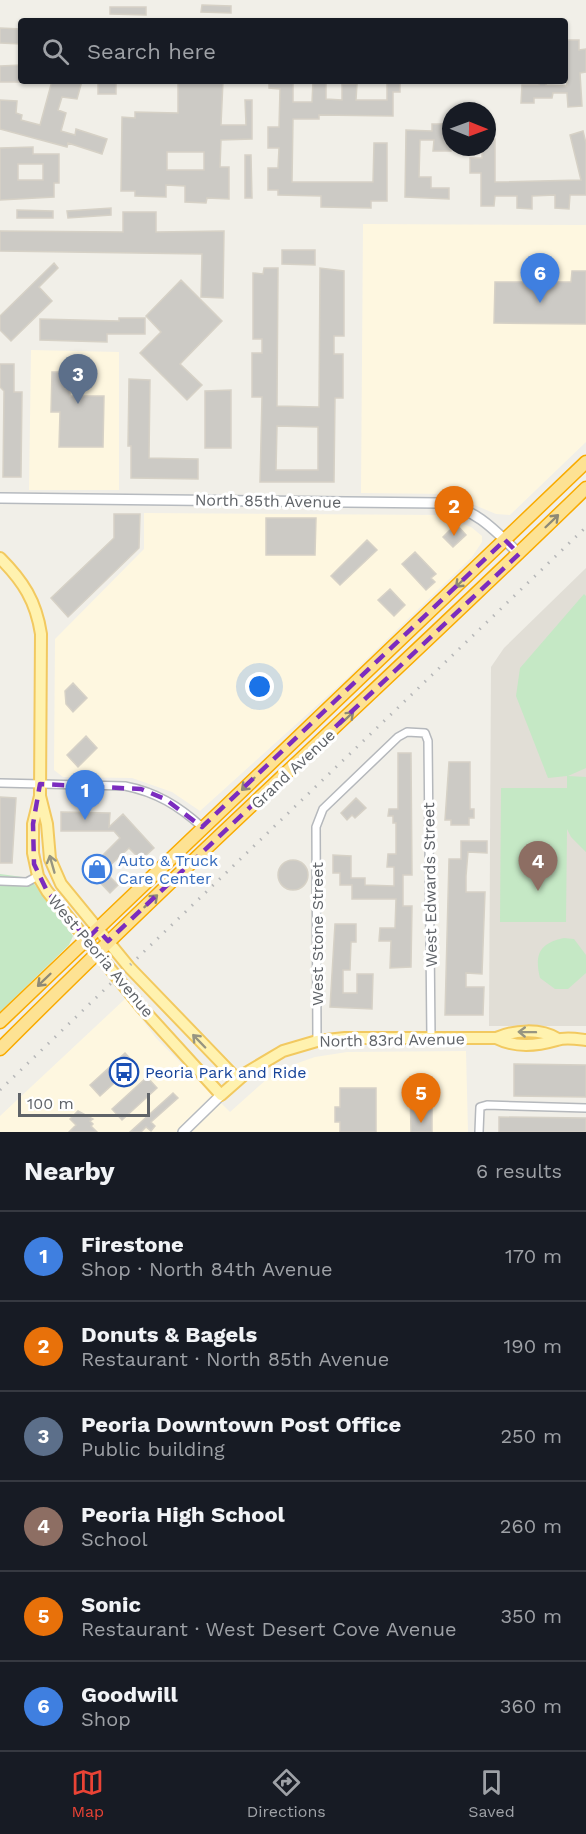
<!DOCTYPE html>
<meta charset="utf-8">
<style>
:root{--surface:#171b24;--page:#20242c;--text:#f1f3f6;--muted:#9ea1a6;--line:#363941;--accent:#ea4335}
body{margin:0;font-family:"Work Sans",sans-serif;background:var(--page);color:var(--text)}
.compass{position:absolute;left:442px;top:102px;width:54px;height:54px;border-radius:50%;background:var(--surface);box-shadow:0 2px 4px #0004;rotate:91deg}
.scale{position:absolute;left:18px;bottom:15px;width:132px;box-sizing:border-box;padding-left:6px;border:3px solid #5f6368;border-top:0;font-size:16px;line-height:21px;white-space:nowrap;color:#5f6368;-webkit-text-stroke:4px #fff;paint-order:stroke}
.you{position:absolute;left:260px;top:687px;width:21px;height:21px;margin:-15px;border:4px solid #fff;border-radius:50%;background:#1a73e8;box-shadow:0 0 0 9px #1a73e833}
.badge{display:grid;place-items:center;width:39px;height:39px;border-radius:50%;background:var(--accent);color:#fff;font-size:20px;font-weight:700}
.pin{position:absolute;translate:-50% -50px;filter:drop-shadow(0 2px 3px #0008)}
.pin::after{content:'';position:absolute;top:32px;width:21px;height:18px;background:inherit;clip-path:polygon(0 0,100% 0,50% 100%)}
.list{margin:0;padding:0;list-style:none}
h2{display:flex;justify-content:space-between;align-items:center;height:78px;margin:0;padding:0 24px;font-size:26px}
h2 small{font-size:20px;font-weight:400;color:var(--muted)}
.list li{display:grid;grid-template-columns:39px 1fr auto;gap:18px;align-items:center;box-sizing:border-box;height:90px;padding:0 24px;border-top:2px solid var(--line)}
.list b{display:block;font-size:22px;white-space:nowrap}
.list p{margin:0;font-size:20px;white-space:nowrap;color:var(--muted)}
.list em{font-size:20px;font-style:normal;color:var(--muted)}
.icon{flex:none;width:33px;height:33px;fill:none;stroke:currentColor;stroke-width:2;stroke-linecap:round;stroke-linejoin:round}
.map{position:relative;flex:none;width:586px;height:1132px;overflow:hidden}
.search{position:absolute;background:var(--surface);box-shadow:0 2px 4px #0004;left:18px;right:18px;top:18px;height:66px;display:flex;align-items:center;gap:15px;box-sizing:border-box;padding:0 21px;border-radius:6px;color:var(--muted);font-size:22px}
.sheet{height:618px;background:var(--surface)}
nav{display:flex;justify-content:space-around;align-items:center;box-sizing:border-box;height:84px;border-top:2px solid var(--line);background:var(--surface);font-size:16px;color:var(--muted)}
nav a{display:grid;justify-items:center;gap:3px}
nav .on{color:var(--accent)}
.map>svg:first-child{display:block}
.commercial{fill:#fef7e0}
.education{fill:#e1ded6}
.green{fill:#c5e8c5}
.building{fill:#cccac5;stroke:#d6d1c6;stroke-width:1.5;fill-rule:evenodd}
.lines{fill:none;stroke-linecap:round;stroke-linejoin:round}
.street-casing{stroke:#b5b8bc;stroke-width:10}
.secondary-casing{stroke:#b6babf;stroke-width:12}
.primary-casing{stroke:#f2c960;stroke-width:14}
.highway-casing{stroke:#f9ab00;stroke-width:15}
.street{stroke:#fff;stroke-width:7}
.secondary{stroke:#fff;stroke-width:9}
.primary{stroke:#fff2af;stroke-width:10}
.highway{stroke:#fde293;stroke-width:12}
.rail{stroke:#b6b7b8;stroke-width:3;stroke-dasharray:1.5 8;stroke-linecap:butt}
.oneway{stroke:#8e8975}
.oneway2{stroke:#979581}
.marked{fill:none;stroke:#7b2cbf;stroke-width:4.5;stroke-dasharray:12 8;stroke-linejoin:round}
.labels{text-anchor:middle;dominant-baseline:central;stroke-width:6;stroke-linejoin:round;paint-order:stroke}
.street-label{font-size:16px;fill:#5f6368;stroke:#fff}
.shop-label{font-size:16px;fill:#366cbe;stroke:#fff;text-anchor:start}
.transit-label{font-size:16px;fill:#164399;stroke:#fff;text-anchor:start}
</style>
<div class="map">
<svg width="586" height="1132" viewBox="0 0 586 1132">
<rect width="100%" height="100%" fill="#f1efe8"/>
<path class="commercial" d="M363 224 586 225V442L510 515 496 514 448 494 361 493Z
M31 350 119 352V490H29Z
M144 513 439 515 471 527 482 536V542L472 557 344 681 200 811 172 792 132 778 63 777 54 770 55 639 144 549Z
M126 998 156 1038 230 1112 267 1079 292 1065 315 1057 347 1052 466 1051 468 1132H0V1116Z"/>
<path class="education" d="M586 568V1026H489L491 667 504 648Z"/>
<path class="green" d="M584 594 586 596V768L568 776 586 777V852L571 837 567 829 566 922H500L501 788H567V776L548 778 516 696 520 668Z
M0 874 30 878 73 936 69 945 0 1012Z
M564 938 574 939 586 955V973L568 989H555L540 978C534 954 540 943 564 938Z"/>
<path class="building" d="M202 5 231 6V13L201 12Z
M110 7H146V15L110 14Z
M0 28 21 29V44L0 43Z
M565 40H579V50L586 49V72L580 73 582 106 568 107 567 93H553L552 98H534V103H521L522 85H539V81H547L546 85 567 86Z
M21 65V82H0V66Z
M52 81H82L77 99 62 97 58 110 66 113 61 131 75 135 76 129 107 139 102 154 68 143 67 147 0 129V100L17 101 16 113 22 115 21 120 40 125Z
M98 81H116V94H98Z
M178 81H223L221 125H246L245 100H252V139L221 140 220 167H229V199L207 198 206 203 185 202V186L166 185V197L135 196V191H121L122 117 135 118V112L178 113ZM167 152H204V170H167Z
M269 81H293V102H312L313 81H326V99L342 100V84H357L356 100H387V81H400V92H393V116L319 115V119H293L292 182H373L374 143H387V201H371V208L321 207V196L278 195V190H268V168H278L279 148H268V127H279L280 89 269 88Z
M432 124H451V151H433L434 140H420L419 177H431V188H449V199L405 197 406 130 432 131Z
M583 131 586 143V195H570L569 209 555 208V195L532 196V209L517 208V196H495L494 206H481V173H470V158H482V147H487V139H495V182L581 180 570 135Z
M33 147V154H59V183H54V197L0 200V148ZM18 164H43V180H18Z
M245 155H251L252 198H245Z
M111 208V215L68 218 67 211Z
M17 210 53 211V218H17Z
M123 212H156V232L224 231 223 298 201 297 202 254 0 251V231L123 232Z
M282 250H315V265L282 264Z
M54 263 58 268 39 287 52 301 11 341 0 330V316Z
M264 268H278L277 406 319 407 320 268 344 271V336H334V354H343V398H335L334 482H260L262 397H252V353H262V339H253V273L263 274ZM277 426 318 427V470H276Z
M572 271H586V324L494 323 495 282H571Z
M181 280 222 321 180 364 202 385 187 400 140 353 161 332 146 316Z
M119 318H145V334H107V342L40 340V319L119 321Z
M0 364H14V392H22L21 477H3L4 391 0 387Z
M52 372H65V388H70V396H104L103 447H59L60 412H51Z
M129 379 150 380 149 458 198 459V479L131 478V446H128Z
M231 390V448H205V391Z
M114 514H140L139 548 68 617 51 598 114 538Z
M266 518H316L315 555H266Z
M456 524 466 535 453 547 443 537Z
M367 540 377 550 340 585 331 576Z
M415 552 436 574 431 578 435 582 426 590 402 564Z
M390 589 405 605 394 616 378 600Z
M73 683 87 698 73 712 66 704 65 691Z
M86 736 97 748 78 767 67 755Z
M398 753H411L412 875H403V906H412L411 967 390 968 391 941H379L380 928H395L396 899H352V885H340V873H333V855L351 856V878H365V885L394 886V867H387L388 854H396V823H393V816H388L389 809H398Z
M449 762H470V809H474V818H469V825H451V820H445Z
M0 797 16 798 12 863H0Z
M356 798 366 808 355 818 352 815 347 820 341 813Z
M61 812 110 813 109 827 123 814 154 848 141 860 129 848 104 871 118 885 110 893 88 870 120 838 114 831H61Z
M461 841H487V853L468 852 466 876V892H485L482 974 466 973V987H484L483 1015H445L449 859H461Z
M278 875a15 15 0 1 1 30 0a15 15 0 1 1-30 0Z
M335 924H356V942H351L350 970H343V993H357V974H373L372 1009 330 1007Z
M125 1053 135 1064 100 1096 90 1085Z
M514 1064 586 1065V1097L514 1096Z
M147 1077 157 1088 122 1120 112 1109Z
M432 1084V1132H411L410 1085Z
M340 1088H376V1132H340V1122H335V1107H340Z
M173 1093 178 1098 151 1122 155 1126 151 1131 146 1127 141 1132H130Z
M78 1111 93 1119 90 1121 93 1124 91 1126 97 1132H69L76 1125 70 1119Z
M499 1117 586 1118V1132H499Z"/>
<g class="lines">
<g class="street-casing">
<path id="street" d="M0 783 125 786C156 792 179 806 202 827
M0 881 27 882 38 876
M317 1041 316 827 323 809 398 737 407 732 425 733 428 741 431 1038
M479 1132 480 1107 487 1105 586 1108"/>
</g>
<g class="secondary-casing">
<path id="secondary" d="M0 498 439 503C474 507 495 530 519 554
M183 1132 221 1095"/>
</g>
<g class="primary-casing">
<path id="primary" d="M0 558C23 581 36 601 41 634L40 796 33 824V853L38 876 47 891 141 1007 221 1095 246 1073 283 1051 317 1041 345 1038H496C515 1030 540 1028 558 1039
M40 796 47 824 50 859 61 884 129 967 237 1079
M496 1038C516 1048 536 1046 557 1040 565 1037 577 1039 586 1040"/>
</g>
<g class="highway-casing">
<path id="highway" d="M0 1022 586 462
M0 1049C191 857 392 677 586 488"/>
</g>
<use href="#street" class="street"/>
<use href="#secondary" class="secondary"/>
<use href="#primary" class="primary"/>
<use href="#highway" class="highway"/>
<path class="rail" d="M0 1090 586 527"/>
</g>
<defs><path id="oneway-shaft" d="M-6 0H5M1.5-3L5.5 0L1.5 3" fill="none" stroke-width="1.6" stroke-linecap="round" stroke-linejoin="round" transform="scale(1.5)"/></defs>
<g class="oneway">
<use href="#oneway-shaft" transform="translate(552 521) rotate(-44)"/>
<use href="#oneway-shaft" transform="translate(462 581) rotate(136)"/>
<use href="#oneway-shaft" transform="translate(347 718) rotate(-43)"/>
<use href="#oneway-shaft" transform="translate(248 784) rotate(136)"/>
<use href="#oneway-shaft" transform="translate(151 901) rotate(-43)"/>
<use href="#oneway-shaft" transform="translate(44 980) rotate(136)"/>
</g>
<g class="oneway2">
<use href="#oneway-shaft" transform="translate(52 864) rotate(-106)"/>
<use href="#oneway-shaft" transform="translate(527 1032) rotate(-179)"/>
<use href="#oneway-shaft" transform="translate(199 1041) rotate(-134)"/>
</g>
<path class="marked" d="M505 540 519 554 108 941 97 929 87 939 47 891 34 864 33 824 40 784 141 789 165 799 202 827Z"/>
<defs>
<g id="shop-ring" transform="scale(1.5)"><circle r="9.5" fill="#fff" stroke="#3f7fe0" stroke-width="1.5"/><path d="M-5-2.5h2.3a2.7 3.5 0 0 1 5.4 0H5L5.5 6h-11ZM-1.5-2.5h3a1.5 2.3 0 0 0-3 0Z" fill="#3f7fe0"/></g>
<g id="bus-ring" transform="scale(1.5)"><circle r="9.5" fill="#fff" stroke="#1a4fb4" stroke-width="1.5"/><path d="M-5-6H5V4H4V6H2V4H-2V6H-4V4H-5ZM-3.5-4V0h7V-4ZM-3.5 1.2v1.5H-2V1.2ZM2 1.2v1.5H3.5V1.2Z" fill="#1a4fb4"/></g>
</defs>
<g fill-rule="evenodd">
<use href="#shop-ring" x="97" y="869"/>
<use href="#bus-ring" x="124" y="1072"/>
</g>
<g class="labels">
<g class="street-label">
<text transform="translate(268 501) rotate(1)">North 85th Avenue</text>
<text transform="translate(293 769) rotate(-43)">Grand Avenue</text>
<text transform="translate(430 885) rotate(-91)">West Edwards Street</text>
<text transform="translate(317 934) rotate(-90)">West Stone Street</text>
<text transform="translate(101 956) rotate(50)">West Peoria Avenue</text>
<text transform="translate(392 1040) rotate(-1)">North 83rd Avenue</text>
</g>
<g class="shop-label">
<text x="118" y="860">Auto &amp; Truck<tspan x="118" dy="18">Care Center</tspan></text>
</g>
<g class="transit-label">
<text x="145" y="1072">Peoria Park and Ride</text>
</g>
</g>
</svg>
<svg class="compass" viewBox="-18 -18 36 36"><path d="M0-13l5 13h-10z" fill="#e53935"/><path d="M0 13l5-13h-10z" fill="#9ea1a6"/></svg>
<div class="scale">100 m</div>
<div class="you"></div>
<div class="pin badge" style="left:85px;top:820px;background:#3f7fe0">1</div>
<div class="pin badge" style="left:454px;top:536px;background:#e8710a">2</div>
<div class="pin badge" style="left:78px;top:404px;background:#5c6f8a">3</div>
<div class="pin badge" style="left:538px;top:891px;background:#8d6e63">4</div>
<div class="pin badge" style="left:421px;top:1123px;background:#e8710a">5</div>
<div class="pin badge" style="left:540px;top:303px;background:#3f7fe0">6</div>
<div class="search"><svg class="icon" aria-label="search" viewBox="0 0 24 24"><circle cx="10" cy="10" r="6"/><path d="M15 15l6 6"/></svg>Search here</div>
</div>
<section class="sheet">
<h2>Nearby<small>6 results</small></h2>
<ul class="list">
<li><span class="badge" style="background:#3f7fe0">1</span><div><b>Firestone</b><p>Shop · North 84th Avenue</p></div><em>170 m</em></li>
<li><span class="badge" style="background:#e8710a">2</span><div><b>Donuts &amp; Bagels</b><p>Restaurant · North 85th Avenue</p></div><em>190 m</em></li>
<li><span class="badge" style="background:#5c6f8a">3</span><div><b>Peoria Downtown Post Office</b><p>Public building</p></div><em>250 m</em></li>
<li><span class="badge" style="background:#8d6e63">4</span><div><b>Peoria High School</b><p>School</p></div><em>260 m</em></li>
<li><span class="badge" style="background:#e8710a">5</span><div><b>Sonic</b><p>Restaurant · West Desert Cove Avenue</p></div><em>350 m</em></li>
<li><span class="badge" style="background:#3f7fe0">6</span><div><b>Goodwill</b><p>Shop</p></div><em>360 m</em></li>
</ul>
</section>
<nav>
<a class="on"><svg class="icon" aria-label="map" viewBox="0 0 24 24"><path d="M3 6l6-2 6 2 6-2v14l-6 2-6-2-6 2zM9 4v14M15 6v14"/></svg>Map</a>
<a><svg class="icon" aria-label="directions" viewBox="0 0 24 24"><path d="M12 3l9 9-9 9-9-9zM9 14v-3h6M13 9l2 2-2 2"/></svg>Directions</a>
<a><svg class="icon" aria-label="saved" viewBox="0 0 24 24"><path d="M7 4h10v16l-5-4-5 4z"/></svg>Saved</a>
</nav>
